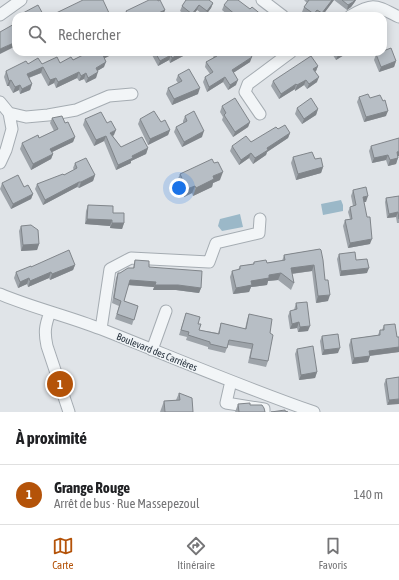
<!DOCTYPE html>
<html lang="fr">
<meta charset="utf-8">
<style>
:root{--surface:#fff;--page:#f6f6f6;--text:#202124;--muted:#757577;--line:#e0e0e0;--accent:#b45309}
body{margin:0;font-family:"Asap Condensed",sans-serif;background:var(--page);color:var(--text)}
.you{position:absolute;left:179px;top:188px;width:14px;height:14px;margin:-10px;border:3px solid #fff;border-radius:50%;background:#1a73e8;box-shadow:0 0 0 6px #1a73e833}
.badge{display:grid;place-items:center;width:26px;height:26px;border-radius:50%;background:var(--accent);color:#fff;font-size:13px;font-weight:700}
.pin{position:absolute;translate:-50% -50%;border:2px solid #fff;box-shadow:0 1px 4px #0006}
.list{margin:0;padding:0;list-style:none}
h2{display:flex;justify-content:space-between;align-items:center;height:52px;margin:0;padding:0 16px;font-size:17px}
h2 small{font-size:13px;font-weight:400;color:var(--muted)}
.list li{display:grid;grid-template-columns:26px 1fr auto;gap:12px;align-items:center;box-sizing:border-box;height:60px;padding:0 16px;border-top:1px solid var(--line)}
.list b{display:block;font-size:15px;white-space:nowrap}
.list p{margin:0;font-size:13px;white-space:nowrap;color:var(--muted)}
.list em{font-size:13px;font-style:normal;color:var(--muted)}
.icon{flex:none;width:22px;height:22px;fill:none;stroke:currentColor;stroke-width:2;stroke-linecap:round;stroke-linejoin:round}
.map{position:relative;flex:none;width:399px;height:412px;overflow:hidden}
.search{position:absolute;background:var(--surface);box-shadow:0 2px 10px #0003;left:12px;right:12px;top:12px;height:44px;display:flex;align-items:center;gap:10px;box-sizing:border-box;padding:0 14px;border-radius:12px;color:var(--muted);font-size:15px}
.sheet{height:112px;background:var(--surface)}
nav{display:flex;justify-content:space-around;align-items:center;box-sizing:border-box;height:56px;border-top:1px solid var(--line);background:var(--surface);font-size:11px;color:var(--muted)}
nav a{display:grid;justify-items:center;gap:2px}
nav .on{color:var(--accent)}
.map>svg:first-child{display:block}
.water{fill:#9bb8c8}
.lines{fill:none;stroke-linecap:round;stroke-linejoin:round}
.minor-casing{stroke:#a5acb2;stroke-width:13}
.minor{stroke:#f2f5f7;stroke-width:11}
.wall{fill:#9da3a9}
.shaded-wall{fill:#80858a}
.building{fill:#b7bec5;stroke:#80858a}
.labels{text-anchor:middle;dominant-baseline:central;stroke-width:3;stroke-linejoin:round;paint-order:stroke}
.street-label{font-size:10px;fill:#29343f;stroke:#eff3f6}
</style>
<div class="map">
<svg width="399" height="412" viewBox="0 0 399 412">
<rect width="100%" height="100%" fill="#e0e4e8"/>
<path class="water" d="M341 200 343 205V211L323 215 321 204Z
M240 214 243 227 222 231 218 226 220 219Z"/>
<g class="lines">
<g class="minor-casing">
<path id="minor" d="M262 0 283 16
M0 15 21 0
M350 16C374 2 375 5 399 17
M0 102 9 113 26 117 48 115 76 110 109 96 132 94
M260 114 245 92 248 84 291 52
M0 163 6 150 12 129 9 113
M0 294C33 308 68 316 101 329 172 357 242 387 314 412
M50 312C45 326 44 332 47 346L69 412
M101 329 110 269 131 258 209 262 216 243 259 233 260 219
M152 350 166 311
M231 381 226 403 264 409V412"/>
</g>
<use href="#minor" class="minor"/>
</g>
<path class="wall" d="M185 0H209L213 3 211 8 205 16 197 10 192 16H187L180 11 182 6 186 1Z
M304 0H356L354 3 351 7 347 10 334 0 322 16H317L315 15 314 16H308L302 12 304 7 307 3Z
M224 5 250 9 263 16H229L222 10Z
M165 10 163 15 161 16H124L126 11Z
M89 52H117L105 58 104 67 97 71 96 78 86 83 84 79 79 81 77 78 56 88 54 83 48 86 41 73 29 78 32 84 30 90 20 94 19 90 13 93 9 86H7L4 77 6 71 28 64H42L60 63 73 60Z
M153 52H186L185 55 170 63 169 60 158 66 152 55Z
M215 52 251 54 250 62 233 73 236 85 228 90 223 82 207 92 203 82 205 77 210 74 205 67 206 62 213 58Z
M331 52H349L336 60Z
M376 54 396 61 394 67 379 72 374 60Z
M318 66 316 71 315 72 317 82 307 89 304 85 295 91V89L279 99 271 86 273 81Z
M178 75 198 94 172 105 166 94 168 88 178 83 176 80Z
M359 97 383 101 386 116 364 122 357 102Z
M222 106 250 122 248 127 233 137 222 120 223 117 220 112Z
M297 108 318 109 316 115 302 124 295 114Z
M185 116 202 137 182 147 174 132 176 127 183 123V121Z
M52 118 65 123 75 137 73 142 52 152 53 154 51 159 31 170 20 149 22 143 39 138 54 131 50 123Z
M85 119 114 135 113 136 121 147 148 148 146 154 131 161V163L116 170 104 141 94 146 83 125Z
M140 119 161 122 170 130 168 135 148 145 138 124Z
M278 129 290 133 288 138 267 152 266 155 253 164 249 158 239 165 230 151 232 146 251 142Z
M371 146 398 157 396 164 388 166 386 160 372 163 369 151Z
M293 157 315 159 323 167 321 173 296 180 291 163Z
M75 163 95 175 93 181 79 188 77 187 43 205 35 189 37 184 64 175 74 170 73 168Z
M180 174 220 180 213 183 212 187 193 196 192 193 184 197 177 181Z
M2 183 24 187 33 194 31 199 11 209 0 189Z
M353 190 366 202H364L370 244 348 248 343 226 345 220 350 219 348 212 350 207 353 206 351 196Z
M399 196V223H397L396 217 387 218 385 202 386 198Z
M88 205 113 213 124 223 122 229 110 228V226L85 224 86 211Z
M21 226 39 244 37 250 21 251 19 231Z
M320 249 328 301 316 303 312 271 292 274 294 283 291 290 278 280 268 281 267 285 251 287 249 292 233 294 230 277 232 271 238 270 240 266 253 264 254 262 267 263 282 261 284 255Z
M339 254 356 260 367 273 340 276 337 259Z
M135 260 149 267 201 288 199 293 176 290H153L154 287 128 285 124 301 138 306 132 325 115 319 119 306 112 303 116 278 118 273H120L133 268Z
M75 265 73 270 50 280 49 278 28 287 27 284 18 288 14 278 16 272 31 267Z
M296 303 308 331 298 332 297 328 290 329 288 316 290 311 294 310Z
M186 313 198 324 199 330 218 333 221 323 245 329 247 320 249 314 270 333 268 361 266 367 248 363 251 349 228 345 225 353 208 349V347L186 340 187 337 179 335Z
M384 325 397 337H399V352L370 356 368 362 352 364 349 345 351 339 378 335 380 330H382Z
M322 336 338 353 322 355 320 341Z
M297 349 317 372 315 378 299 380 295 354Z
M399 377 387 405 384 384 386 379Z
M179 393 193 412H160L164 401 176 400Z
M238 404 250 405 265 412H235Z"/>
<path class="shaded-wall" d="M332 0H334L322 16H321L322 13Z
M355 0H356L354 3 351 7 347 10 348 5Z
M213 3 211 8 205 16 207 11Z
M199 5 197 10 192 16H191L192 14Z
M165 10 163 15 161 16H152Z
M109 13 108 16H102Z
M16 42V46L0 54V49Z
M108 52H117L101 60 103 55Z
M183 52H186L185 55 170 63 172 58Z
M249 52H254L247 56Z
M343 52H349L336 60 338 55Z
M171 55 169 60 158 66 160 61Z
M252 57 250 62 230 75 232 70Z
M396 61 394 67 379 72 381 67Z
M106 62 104 67 94 73 96 68Z
M318 66 316 71 311 74 313 69Z
M43 67 41 73 25 79 27 74Z
M79 72 77 78 56 88 58 82Z
M98 72 96 78 86 83 88 78Z
M86 73 84 79 79 81 81 76Z
M225 77 223 82 207 92 209 87Z
M319 77 317 82 307 89 309 84Z
M56 78 54 83 48 86 50 80Z
M11 80 9 86H7L9 81Z
M238 80 236 85 228 90 230 85Z
M306 80 304 85 295 91 297 85Z
M32 84 30 90 20 94 22 89Z
M296 84 295 89 279 99 281 94Z
M20 85 19 90 13 93 15 87Z
M200 88 198 94 172 105 174 99Z
M318 109 316 115 302 124 304 119Z
M388 111 386 116 364 122 366 117Z
M250 122 248 127 233 137 235 132Z
M116 130 114 135 108 138 110 133Z
M170 130 168 135 148 145 150 139Z
M204 131 202 137 182 147 184 142Z
M290 133 288 138 267 152 266 155 253 164 255 158 267 148Z
M106 136 104 141 94 146 96 140Z
M75 137 73 142 48 154 50 149Z
M148 148 146 154 131 161V163L116 170 118 165 132 156Z
M399 151V156L395 157 397 152Z
M251 153 249 158 239 165 241 160Z
M53 154 51 159 31 170 33 164Z
M388 155 386 160 372 163 374 158Z
M398 158 396 164 388 166 390 160Z
M323 167 321 173 296 180 298 174Z
M223 172 220 180 213 183 212 187 193 196 196 188 213 176Z
M95 175 93 181 79 188 81 182Z
M79 182 77 187 43 205 45 200Z
M195 186 192 193 184 197 187 189Z
M33 194 31 199 11 209 13 204Z
M368 196 366 202H361L363 197Z
M398 212 396 217 387 218 389 214Z
M87 219 112 220 110 226 85 224Z
M112 223H124L122 229 110 228Z
M372 239 370 244 348 248 350 243Z
M39 244 37 250 21 251 23 245Z
M75 265 73 270 50 280 52 274Z
M314 265 312 271 289 274 291 268Z
M369 268 367 273 340 276 341 271Z
M51 272 49 278 28 287 30 281Z
M281 273 278 280 268 281 267 285 251 287 249 292 233 294 236 288 251 281 269 275Z
M29 278 27 284 18 288 20 282Z
M130 280 156 282 154 287 128 285Z
M155 285H178L201 288 199 293 176 290H153Z
M330 295 328 301 316 303 318 296Z
M299 322 297 328 290 329 292 324Z
M310 326 308 331 298 332 300 327Z
M399 347V352L367 356 369 351Z
M340 348 338 353 322 355 324 350Z
M370 356 368 362 352 364 354 358Z
M317 372 315 378 299 380 301 375Z
M399 399V404L387 405 389 400Z"/>
<path class="building" d="M83 0H103L109 13 102 16H53L52 15Z
M149 0H158V1L160 0 165 10 152 16H149L148 14 144 16H129L126 11Z
M186 0H209L213 3 207 11 199 5 192 14 182 6Z
M228 0H238L250 9 252 7 263 16H237L224 5Z
M309 0H332L322 13 317 10 314 14 304 7Z
M342 0H355L353 2 348 5Z
M38 5 44 16H24L23 13Z
M16 23V42L0 49V32Z
M391 48 396 61 381 67 376 54 383 52V51Z
M89 52H108L103 55 106 62 96 68 98 72 88 78 86 73 81 76 79 72 58 82 56 78 50 80 43 67 27 74 32 84 22 89 20 85 15 87 11 80 9 81 6 71 26 61 28 64 38 58 42 64 57 57 60 63 71 57 73 60Z
M155 52H183L172 58 171 55 160 61Z
M215 52H228L229 53 230 52H249L252 57 232 70 238 80 230 85 225 77 209 87 205 77 213 72 206 62 217 56Z
M337 52H343L338 55Z
M311 56 318 66 313 69 319 77 309 84 306 80 297 85 296 84 281 94 273 81Z
M189 69 200 88 174 99 168 88 182 81 178 75Z
M368 94 370 98 380 95 383 101 385 100 388 111 366 117 359 97Z
M235 98 250 122 235 132 224 115 226 113 222 106Z
M311 98 318 109 304 119 297 108Z
M154 111 161 122 165 120 170 130 150 139 140 119Z
M194 111 204 131 184 142 176 127 187 121 185 116Z
M101 112 107 123 111 121 116 130 110 133 121 147 142 137 148 148 132 156 133 158 118 165 106 136 96 140 85 119Z
M62 116 65 123 68 122 75 137 50 149 53 154 33 164 22 143 38 135 39 138 58 129 52 118Z
M285 125 290 133 267 148 268 150 255 158 251 153 241 160 232 146 246 136 251 142 276 127 278 129Z
M399 138V151L397 152 398 158 390 160 388 155 374 158 371 146Z
M312 152 315 159 321 158 323 167 298 174 293 157Z
M86 158 95 175 81 182H79L45 200 37 184 63 174 64 175 77 168 75 163Z
M212 159 214 163 218 162 223 172 213 176 214 179 196 188 195 186 187 189 180 174Z
M18 175 24 187 28 185 33 194 13 204 2 183Z
M366 187 368 196 363 197 367 217H370L372 239 350 243 345 220 352 219 350 207 356 205 353 190Z
M399 196V219L398 212 389 214 386 198Z
M88 205 113 206V213H124V223H112V220L87 219Z
M31 225 38 230 39 244 23 245 21 226Z
M320 249 321 250 323 260 325 280H328L330 295 318 296 314 265 291 268 294 283 281 273 269 275V278L251 281 252 285 236 288 232 271 240 269V266L254 264V262L266 260 267 263 285 260 284 255Z
M69 250 75 265 52 274 51 272 30 281 29 278 20 282 16 272 31 266V267Z
M355 252 356 260 367 259 369 268 341 271 339 254Z
M135 260 149 261V267L202 271 201 288 178 285H155L156 282 130 280 124 301 138 306 134 320 117 314 121 301 114 298 118 273H120L128 268H134Z
M307 302 310 326 300 327 299 322 292 324 290 311 297 309 296 303Z
M186 313 200 317 198 324H201L199 330 219 334 221 323 246 329 249 314 272 319 270 333 273 335 268 361 250 358 253 344 229 340 227 348 210 344V342L188 335 189 332 181 330Z
M395 324 397 337H399V347L369 351 370 356 354 358 351 339 380 335V330H384V325Z
M338 334 340 348 324 350 322 336Z
M313 346 317 372 301 375 297 349Z
M399 377V399L389 400 386 379Z
M179 393 192 398 193 412H165L164 401 180 400Z
M250 403V405H262L264 408 265 412H239L238 404Z
M285 410V411L288 412H271Z"/>
<g class="labels">
<g class="street-label">
<text transform="translate(157 352) rotate(22)">Boulevard des Carrières</text>
</g>
</g>
</svg>
<div class="you"></div>
<div class="pin badge" style="left:60px;top:384px">1</div>
<div class="search"><svg class="icon" aria-label="search" viewBox="0 0 24 24"><circle cx="10" cy="10" r="6"/><path d="M15 15l6 6"/></svg>Rechercher</div>
</div>
<section class="sheet">
<h2>À proximité<small></small></h2>
<ul class="list">
<li><span class="badge">1</span><div><b>Grange Rouge</b><p>Arrêt de bus · Rue Massepezoul</p></div><em>140 m</em></li>
</ul>
</section>
<nav>
<a class="on"><svg class="icon" aria-label="map" viewBox="0 0 24 24"><path d="M3 6l6-2 6 2 6-2v14l-6 2-6-2-6 2zM9 4v14M15 6v14"/></svg>Carte</a>
<a><svg class="icon" aria-label="directions" viewBox="0 0 24 24"><path d="M12 3l9 9-9 9-9-9zM9 14v-3h6M13 9l2 2-2 2"/></svg>Itinéraire</a>
<a><svg class="icon" aria-label="saved" viewBox="0 0 24 24"><path d="M7 4h10v16l-5-4-5 4z"/></svg>Favoris</a>
</nav>
